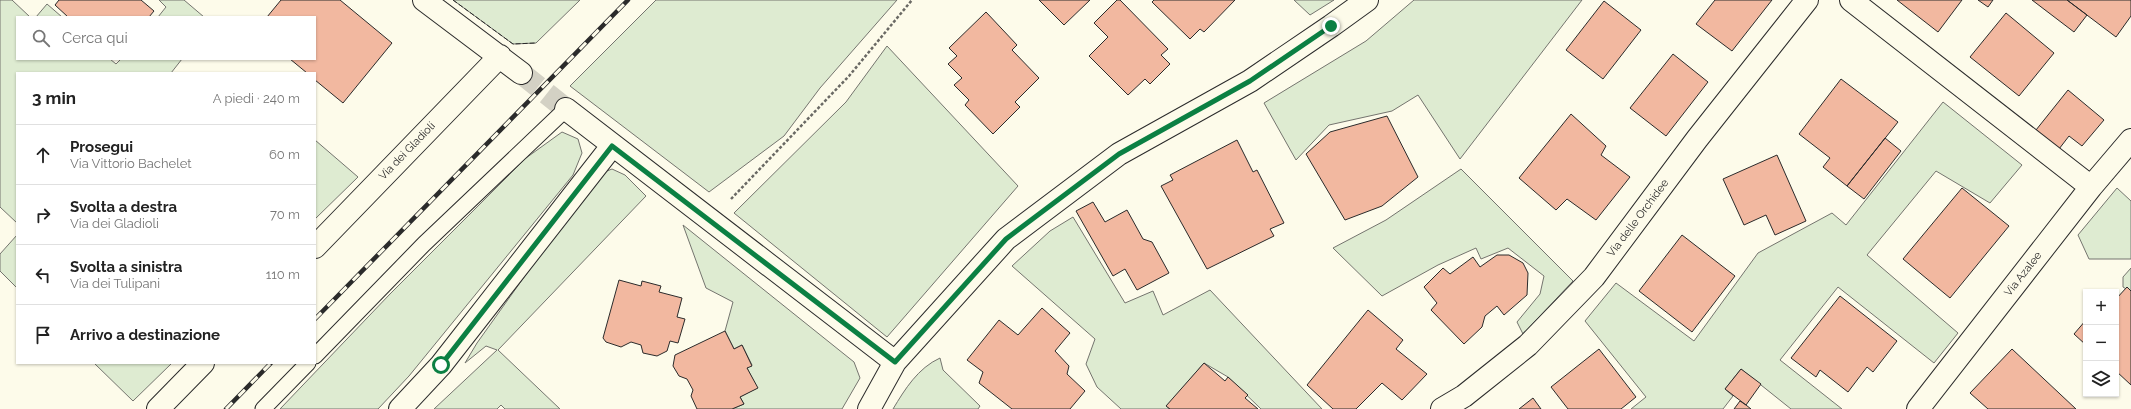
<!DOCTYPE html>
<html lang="it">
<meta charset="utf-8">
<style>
:root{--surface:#fff;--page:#f6f6f6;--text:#222;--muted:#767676;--line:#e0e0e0}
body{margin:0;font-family:Raleway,sans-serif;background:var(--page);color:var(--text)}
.controls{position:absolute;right:12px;bottom:12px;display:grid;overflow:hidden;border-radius:0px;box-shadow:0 1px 3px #0004}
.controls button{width:36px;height:36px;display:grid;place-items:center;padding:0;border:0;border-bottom:1px solid var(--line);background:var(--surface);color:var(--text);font:20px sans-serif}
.stop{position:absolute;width:12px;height:12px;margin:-9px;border:3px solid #0b8043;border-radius:50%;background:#fff}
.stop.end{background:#0b8043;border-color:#fff;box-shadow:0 1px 4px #0008}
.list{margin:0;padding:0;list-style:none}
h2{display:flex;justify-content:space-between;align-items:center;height:52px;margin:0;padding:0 16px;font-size:17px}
h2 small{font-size:13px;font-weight:400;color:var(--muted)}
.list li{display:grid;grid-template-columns:26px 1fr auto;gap:12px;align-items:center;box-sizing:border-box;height:60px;padding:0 16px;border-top:1px solid var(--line)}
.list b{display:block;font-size:15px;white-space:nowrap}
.list p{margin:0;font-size:13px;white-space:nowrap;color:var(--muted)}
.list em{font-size:13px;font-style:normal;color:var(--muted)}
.icon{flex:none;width:22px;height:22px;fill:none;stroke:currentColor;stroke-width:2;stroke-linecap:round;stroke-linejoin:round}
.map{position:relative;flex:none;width:2131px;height:409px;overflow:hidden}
.search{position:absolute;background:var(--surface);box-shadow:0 1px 3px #0004;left:16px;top:16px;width:300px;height:44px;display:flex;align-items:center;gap:10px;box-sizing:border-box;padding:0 14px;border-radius:0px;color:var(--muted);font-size:15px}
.panel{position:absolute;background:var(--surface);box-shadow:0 1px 3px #0004;left:16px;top:72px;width:300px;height:292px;border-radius:0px}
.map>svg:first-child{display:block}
.green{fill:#deebd1;stroke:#74746e}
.building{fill:#f2b8a0;stroke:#2b2b2b}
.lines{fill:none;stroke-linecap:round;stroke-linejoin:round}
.minor-tunnel{stroke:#d3d1c4;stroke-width:22;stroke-dasharray:22 11;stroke-linecap:butt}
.service-casing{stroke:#2b2b2b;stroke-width:17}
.minor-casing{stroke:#2b2b2b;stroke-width:24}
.path{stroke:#6a6964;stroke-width:2.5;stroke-dasharray:3 2;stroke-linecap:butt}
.service{stroke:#fdfbea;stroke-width:15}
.minor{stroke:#fdfbea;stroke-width:22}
.rail-casing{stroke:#2b2b2b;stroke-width:4.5}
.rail{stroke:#fdfbea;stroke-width:3;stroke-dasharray:9;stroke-linecap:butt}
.fence{stroke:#2b2b2b;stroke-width:1;stroke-dasharray:5 2;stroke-linecap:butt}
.route{stroke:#0b8043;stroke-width:5}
.labels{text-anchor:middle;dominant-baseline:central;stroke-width:3;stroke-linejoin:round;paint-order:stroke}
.street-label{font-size:11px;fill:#2b2b2b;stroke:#fdfbea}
</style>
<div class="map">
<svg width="2131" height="409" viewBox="0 0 2131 409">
<rect width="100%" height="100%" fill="#fdfbea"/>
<path class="green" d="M0 0H12L30 17H17V59H110L116 64 121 59H182L171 73H17V223L0 207Z
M159 0H184L204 17H158L166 7Z
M453 0H580L536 43 513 44Z
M656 0H897L820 88 784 136 709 192 570 86Z
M1294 0H1334L1310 15Z
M1414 0H1582L1460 159 1418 95 1392 111 1329 125 1296 160 1264 103 1366 41Z
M47 4 62 17H36Z
M887 46 1018 186 887 337 734 213 846 102Z
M1943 102 2022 165 1990 203 1936 171 1867 255 1958 333 1934 363 1838 287 1780 360 1842 409H1791L1741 369 1725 389 1733 396 1723 409H1631L1646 397 1585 321 1616 283 1694 341 1758 253 1832 213 1846 225Z
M562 132 578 139 582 153 573 175 409 376 378 409H280L390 294 526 158Z
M315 140 358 177 315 219Z
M612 169 625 175 646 196 498 350 560 409H505L501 405 497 409H434L497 350 486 346 465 363 477 343 597 175Z
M1461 169 1573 281 1523 334 1517 322 1540 294 1544 276 1508 248 1481 259 1476 248 1438 265 1382 296 1333 248 1386 220Z
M2117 188 2131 201V259H2089L2078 235Z
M1073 217 1125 303 1153 291 1163 315 1210 290 1322 409H1261L1228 377 1204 363 1167 406 1169 409H1121L1097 387 1086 364 1095 339 1012 266 1050 231Z
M683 225 854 362 860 378 842 409H732L744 404 740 397 757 388 747 368 752 365 742 345 734 349 725 331 733 302 706 288Z
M17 235V288L0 271V254Z
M2131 268V292L2123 287V277Z
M940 358 943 370 980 406 978 409H893C905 389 918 368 940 358Z
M94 363H172L133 401Z"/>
<path class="building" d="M59 0H141L154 11 149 17H68L55 5Z
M281 0H340L392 43 343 103 315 80V73H307L290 59H315V17H267Z
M1039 0H1090L1064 25Z
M1117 0H1120L1168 49 1161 55 1170 64 1150 84 1145 79 1128 95 1089 56 1108 37 1094 23Z
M1154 0H1235L1204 32 1200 29 1190 39 1152 2Z
M1715 0H1772L1732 51 1696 24Z
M1897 0H1962L1938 32Z
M1978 0H1993L1988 7Z
M2032 0H2067L2087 15 2074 32Z
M2067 0H2131V16L2116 37Z
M1604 1 1641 30 1603 79 1566 50Z
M986 12 1017 45 1012 50 1039 78 1015 102 1020 107 993 134 965 105 969 100 954 85 962 78 948 64 957 56 949 48Z
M2006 13 2054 53 2019 96 1970 57Z
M1673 54 1708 82 1666 136 1630 108Z
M1841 79 1898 122 1847 186 1823 167 1830 158 1799 134Z
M2068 90 2104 120 2082 146 2069 136 2059 149 2036 130Z
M1571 114 1606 146 1601 155 1630 177 1596 220 1567 199 1556 210 1519 178Z
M1387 116 1418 177 1382 206 1345 220 1306 154 1330 132Z
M1885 138 1901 151 1864 199 1847 186Z
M1237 140 1253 172 1257 170 1284 223 1270 229 1274 236 1207 269 1161 186 1173 180 1170 175Z
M1777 155 1806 221 1775 235 1766 215 1744 225 1723 179Z
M1962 188 2009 226 1950 298 1903 259Z
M1093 202 1105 222 1127 210 1143 239 1152 242 1169 273 1137 290 1125 269 1113 276 1076 211Z
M1682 235 1735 276 1692 332 1639 291Z
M1497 255H1509L1523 263 1528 273 1527 295 1504 315 1497 306 1485 316 1482 327 1464 344 1431 310 1437 303 1424 287 1443 268 1450 274 1473 257 1480 267Z
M619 280 641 286 642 281 661 286 659 292 682 298 677 317 685 319 678 343 670 341 667 351 657 356 643 353 641 345 631 342 621 347 606 342 603 338Z
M2127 287 2131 291V385L2116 371V299Z
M1840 296 1897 341 1873 372 1867 367 1848 392 1820 370 1816 377 1791 358Z
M1042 308 1070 333 1055 351 1069 366 1067 374 1085 391 1070 409H1012L979 383 983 372 967 360 999 320 1018 335Z
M1368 310 1403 340 1396 349 1427 374 1402 400 1382 383 1356 409H1333L1307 385Z
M2086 320V345L2074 334Z
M725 331 734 349 742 345 752 366 747 368 758 388 740 397 744 404 732 409H697L691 396 693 390 687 379 679 376 673 366 675 355Z
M1599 349 1636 397 1621 409H1568L1551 387Z
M2012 349 2076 409H1988L1970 393Z
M1204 363 1225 381 1228 377 1248 395 1245 398 1258 409H1170L1166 406Z
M1741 369 1761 384 1746 405 1725 389Z
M1533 398 1541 409H1519Z
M1740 401 1746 405 1751 409H1734Z"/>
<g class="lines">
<path class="minor-tunnel" d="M521 73 566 109"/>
<g class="service-casing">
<path id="service" d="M315 356 424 244 566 109
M263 409 308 363"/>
</g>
<g class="minor-casing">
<path id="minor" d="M424 0 521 73
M1851 0 2091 187
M566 109 895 362
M315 247 500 56
M158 409 203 363
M400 409 441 365 612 146
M869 409 895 362 1006 239 1119 154 1250 81 1331 26 1367 0
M1442 409 1464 396 1528 345 1594 277 1697 139 1807 0
M1918 409 2091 187 2131 140"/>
</g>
<path class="path" d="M731 199 849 76 912 0"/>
<use href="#service" class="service"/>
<use href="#minor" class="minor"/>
<g class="rail-casing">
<path id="rail" d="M315 319 628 0
M226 409 271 363"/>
</g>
<use href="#rail" class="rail"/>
<path class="fence" d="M453 0 513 44 536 43"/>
</g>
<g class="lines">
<path class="route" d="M441 365 612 146 895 362 1006 239 1119 154 1250 81 1331 26"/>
</g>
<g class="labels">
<g class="street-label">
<text transform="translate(407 151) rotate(-46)">Via dei Gladioli</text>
<text transform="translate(1638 218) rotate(-53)">Via delle Orchidee</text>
<text transform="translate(2023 274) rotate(-52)">Via Azalee</text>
</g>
</g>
</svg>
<div class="controls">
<button>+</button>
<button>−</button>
<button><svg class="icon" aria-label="layers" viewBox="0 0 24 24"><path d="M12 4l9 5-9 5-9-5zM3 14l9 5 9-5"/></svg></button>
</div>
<div class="stop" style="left:441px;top:365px"></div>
<div class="stop end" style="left:1331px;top:26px"></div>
<div class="search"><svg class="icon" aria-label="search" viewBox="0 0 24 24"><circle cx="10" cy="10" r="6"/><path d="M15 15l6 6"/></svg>Cerca qui</div>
<section class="panel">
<h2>3 min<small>A piedi · 240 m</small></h2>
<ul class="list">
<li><svg class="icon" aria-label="ahead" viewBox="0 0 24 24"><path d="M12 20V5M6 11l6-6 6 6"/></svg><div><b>Prosegui</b><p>Via Vittorio Bachelet</p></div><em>60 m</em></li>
<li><svg class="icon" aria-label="right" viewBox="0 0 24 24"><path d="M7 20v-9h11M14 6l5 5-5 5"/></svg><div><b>Svolta a destra</b><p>Via dei Gladioli</p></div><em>70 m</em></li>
<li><svg class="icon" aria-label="left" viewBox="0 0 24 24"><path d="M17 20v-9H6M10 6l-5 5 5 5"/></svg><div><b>Svolta a sinistra</b><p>Via dei Tulipani</p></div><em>110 m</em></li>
<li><svg class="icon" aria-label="arrive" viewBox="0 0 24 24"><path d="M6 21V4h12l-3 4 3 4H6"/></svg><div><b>Arrivo a destinazione</b></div></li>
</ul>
</section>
</div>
